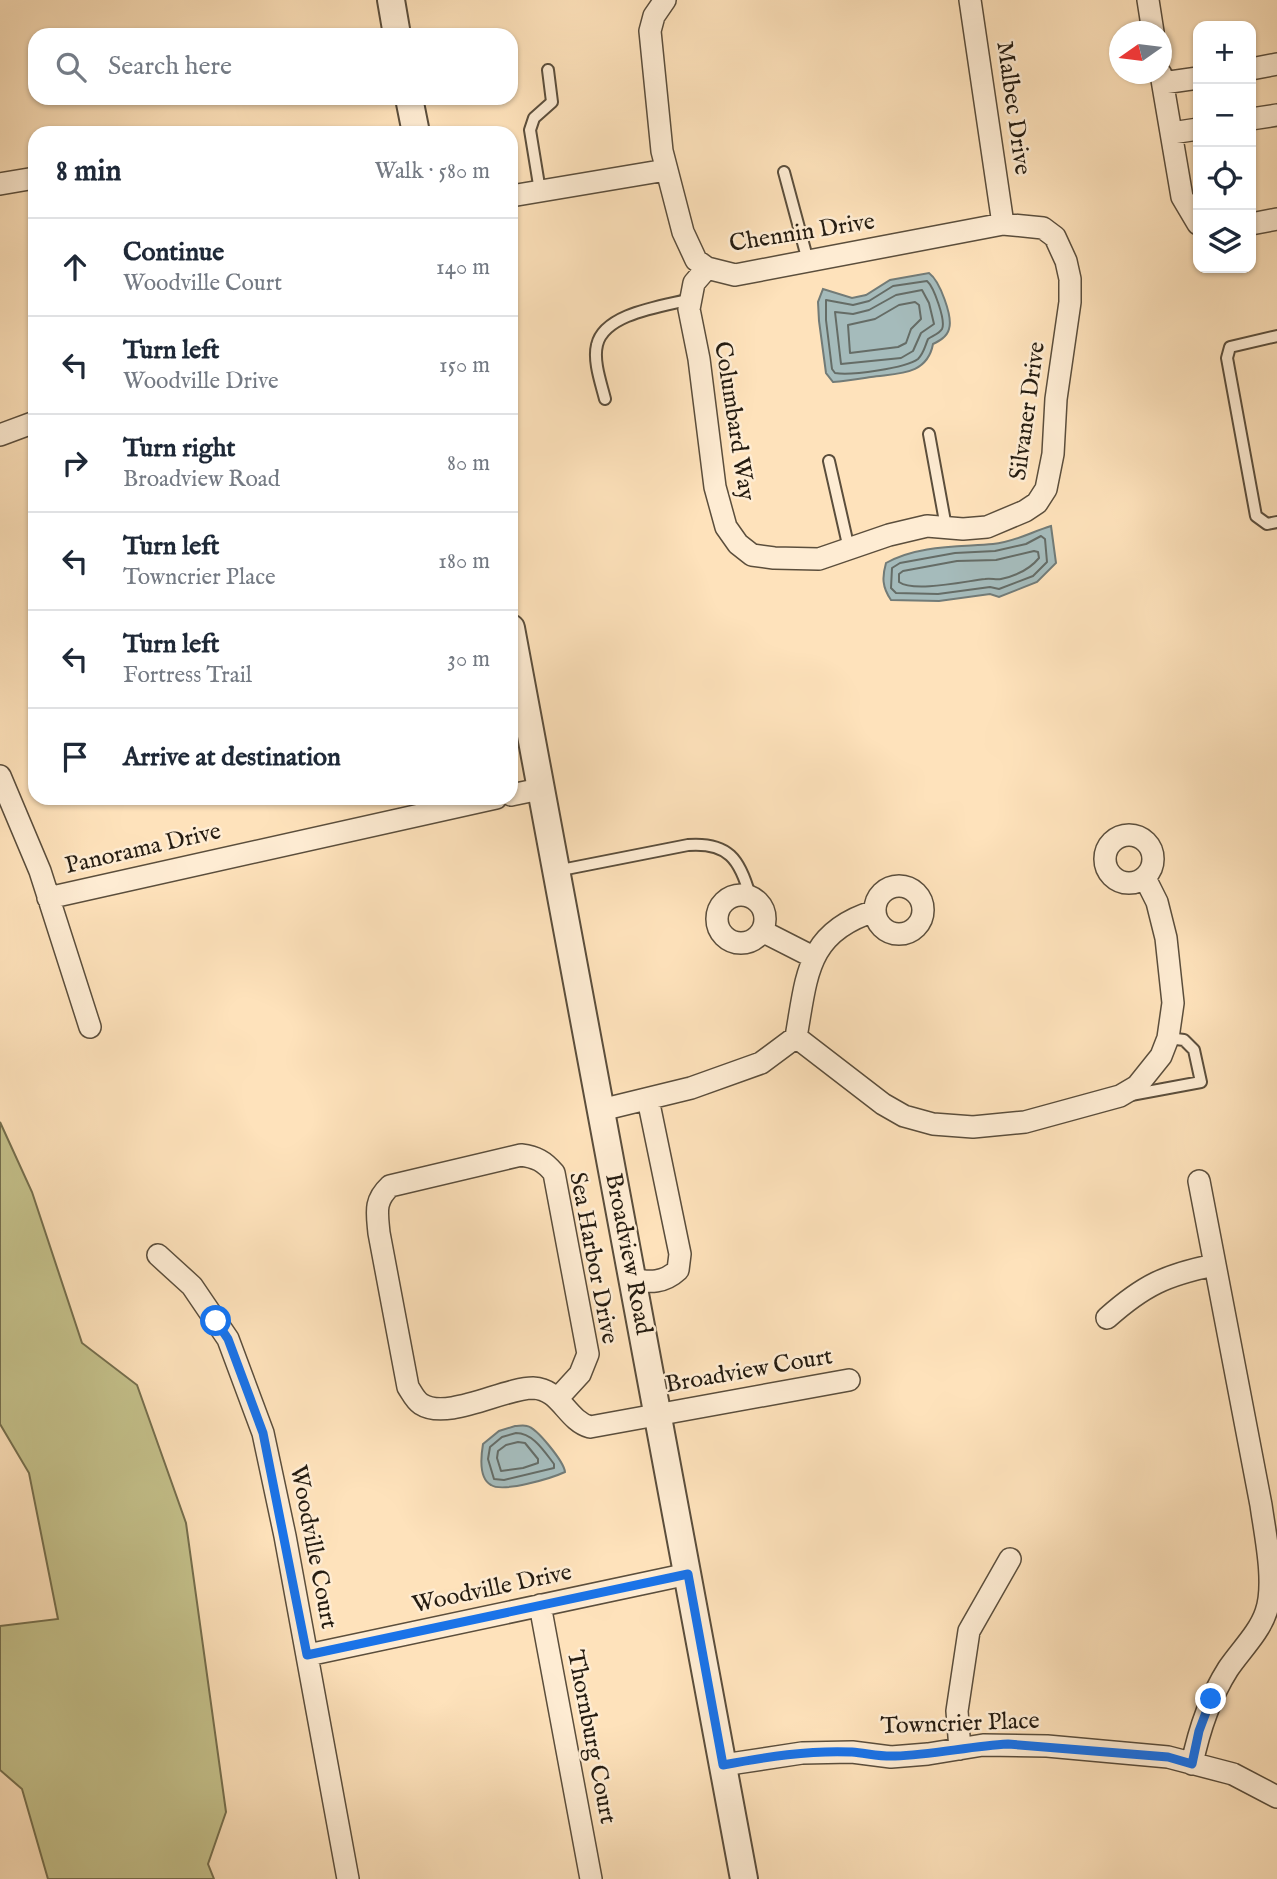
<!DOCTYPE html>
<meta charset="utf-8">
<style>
:root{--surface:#fff;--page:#f2f2f3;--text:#1f2937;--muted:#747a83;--line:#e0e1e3}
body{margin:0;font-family:"IM FELL English",serif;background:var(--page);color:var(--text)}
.controls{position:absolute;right:21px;top:21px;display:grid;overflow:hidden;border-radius:14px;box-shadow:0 2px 5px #0004}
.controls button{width:63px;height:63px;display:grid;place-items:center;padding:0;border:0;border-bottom:2px solid var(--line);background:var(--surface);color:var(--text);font:35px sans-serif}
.compass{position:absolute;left:1109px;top:21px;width:63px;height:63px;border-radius:50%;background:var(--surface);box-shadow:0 2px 5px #0004;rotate:256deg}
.stop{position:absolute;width:21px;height:21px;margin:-16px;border:5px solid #1a73e8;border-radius:50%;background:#fff}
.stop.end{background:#1a73e8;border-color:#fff;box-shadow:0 2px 7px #0008}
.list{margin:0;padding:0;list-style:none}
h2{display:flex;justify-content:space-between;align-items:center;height:91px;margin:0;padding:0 28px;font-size:30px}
h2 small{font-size:23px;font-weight:400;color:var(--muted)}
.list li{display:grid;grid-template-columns:46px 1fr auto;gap:21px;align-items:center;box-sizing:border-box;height:98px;padding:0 28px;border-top:2px solid var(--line)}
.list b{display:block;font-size:26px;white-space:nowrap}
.list p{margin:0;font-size:23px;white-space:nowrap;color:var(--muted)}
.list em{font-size:23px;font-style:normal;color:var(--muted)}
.icon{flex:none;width:38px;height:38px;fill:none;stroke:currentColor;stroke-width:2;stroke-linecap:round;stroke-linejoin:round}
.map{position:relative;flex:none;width:1277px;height:1879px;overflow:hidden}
.search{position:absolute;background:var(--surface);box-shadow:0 2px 5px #0004;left:28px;top:28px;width:490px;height:77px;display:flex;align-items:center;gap:18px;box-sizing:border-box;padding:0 24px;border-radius:21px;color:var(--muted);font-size:26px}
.panel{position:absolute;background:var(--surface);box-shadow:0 2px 5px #0004;left:28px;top:126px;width:490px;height:679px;border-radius:21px}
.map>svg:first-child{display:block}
.green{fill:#c5c28c;stroke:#756f4e;stroke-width:2}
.water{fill:#a5bbbb;stroke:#727b77;stroke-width:2}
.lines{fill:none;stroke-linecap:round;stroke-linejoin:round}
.shore{stroke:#656c66;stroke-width:2}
.service-casing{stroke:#5b4e3c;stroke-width:14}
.minor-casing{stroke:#5b4e3c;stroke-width:24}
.tertiary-casing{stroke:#5b4e3c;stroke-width:30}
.service{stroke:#feecd3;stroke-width:10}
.minor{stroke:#feecd3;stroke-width:21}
.tertiary{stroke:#feecd3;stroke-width:26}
.route{stroke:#1a73e8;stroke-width:9}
.labels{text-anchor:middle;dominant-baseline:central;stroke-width:5;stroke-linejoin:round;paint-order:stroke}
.street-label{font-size:24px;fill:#251c11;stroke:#feecd3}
</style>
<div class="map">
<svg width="1277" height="1879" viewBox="0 0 1277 1879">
<rect width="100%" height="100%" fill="#fee2bb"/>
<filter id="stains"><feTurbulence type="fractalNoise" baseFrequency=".00286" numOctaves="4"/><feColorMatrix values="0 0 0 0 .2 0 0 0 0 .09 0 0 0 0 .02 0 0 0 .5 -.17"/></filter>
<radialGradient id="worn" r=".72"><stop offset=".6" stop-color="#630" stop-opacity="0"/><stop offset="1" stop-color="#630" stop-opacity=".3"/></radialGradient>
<path class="green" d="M0 1122 32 1192 82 1343 137 1385 186 1523 226 1812 208 1864 214 1879H48L22 1789 0 1770V1626L58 1619 29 1473 0 1424Z"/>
<path class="water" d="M929 273C940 281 953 317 949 329 947 337 939 341 933 344 927 376 897 373 871 377 858 379 846 381 833 382L826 373 819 321 818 302 823 289 852 298 866 295 890 280Z
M1051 526 1056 563 1037 582 999 597 990 594 939 601 891 600C882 587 882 577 886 563 918 545 958 547 993 544 1015 542 1031 532 1051 526Z
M515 1426C519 1426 523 1425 527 1426 537 1428 564 1462 565 1472 552 1478 503 1493 491 1485 478 1478 481 1456 483 1444L499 1431Z"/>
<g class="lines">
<path class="shore" d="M927 281C934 287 946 321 942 329 939 334 932 336 928 339 925 346 924 353 918 359 906 368 850 376 835 373L832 369 826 320V300L853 305 869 301 893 286Z
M922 290 929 303 934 324 921 333 913 351 901 358 841 364 835 312 853 314 869 310 896 295Z
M915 302 919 305 921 319 911 329 906 343 898 347 850 353 848 325 875 319 899 305Z
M1041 536 1045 539 1047 562 1033 576 999 589 990 587 938 594 896 593 891 588 892 568 900 563 955 553 995 551 1026 544Z
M1034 551 1038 552 1039 558C1030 569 1015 576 1001 579 996 580 991 578 985 579 966 581 914 593 899 582V574L903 571 957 561 996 560Z
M516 1433C533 1433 544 1451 554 1464V1468L504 1480 494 1479 488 1459 490 1447 502 1437Z
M518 1442 525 1443 538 1459V1463L523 1468 501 1471 497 1458 498 1451 506 1445Z"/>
<g class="service-casing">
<path id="service" d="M784 172 808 261
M540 191 530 130 534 118 552 102 548 70
M1277 336 1230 347 1227 358 1256 516 1267 524 1277 522
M605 399C601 383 593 361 597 345 604 313 664 306 691 299
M929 434 946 527
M829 461 849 549
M556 871 688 845C728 842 740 859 750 896
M1131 1095 1201 1082 1194 1050 1184 1040 1168 1038"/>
</g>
<g class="minor-casing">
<path id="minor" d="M665 0 654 16 650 31 662 151 683 232 696 260 707 268 735 275 1003 224 1043 228 1055 237 1066 261 1070 279V302L1056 399 1053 454 1046 489 1037 503 1025 511 987 527 963 529 927 526 889 535 819 559 774 558 752 555 738 544 726 527 715 487 699 359 689 309 694 283 707 268
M970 0 1003 224
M1148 0 1153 32
M1251 69 1277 64
M1161 74 1182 197 1198 224
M1163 83 1198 78
M1251 119 1277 115
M1172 133 1198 129
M0 184 35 178
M511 196 666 170
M1251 224 1277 219
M0 435 35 422
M0 776 40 871 90 1027
M511 795 540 789
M1105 859a24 24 0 1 1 48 0a24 24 0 1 1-48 0Z
M875 910a24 24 0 1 1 48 0a24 24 0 1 1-48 0Z
M717 919a24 24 0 1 1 48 0a24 24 0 1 1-48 0Z
M48 898 496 798
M762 931 813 957
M796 1037 883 1104 904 1116 933 1124 973 1127 1025 1122 1120 1096 1137 1086 1161 1056 1168 1038 1173 1003 1166 938 1157 902 1145 878
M601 1110 691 1088 761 1063 796 1037C807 976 806 932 875 911
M158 1255 192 1286 228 1339 263 1433 285 1536 348 1879
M632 1279C650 1283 664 1283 678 1270L680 1254 648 1099
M1107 1318C1144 1285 1166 1275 1214 1265
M558 1398 580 1374 588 1354 554 1173C544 1161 536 1157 521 1155L390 1186C374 1201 377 1212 379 1233L408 1387C412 1393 415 1400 421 1404 447 1421 504 1388 533 1388 561 1389 566 1420 590 1427L849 1380
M540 1605 591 1879
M308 1655 688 1574
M960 1749 957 1711 969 1631 1010 1559
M1192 1764C1199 1730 1209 1699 1228 1669 1240 1651 1259 1633 1266 1612 1276 1584 1265 1534 1261 1505L1199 1181
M723 1765 802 1753 852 1752 891 1757 928 1754 983 1745 1047 1746 1168 1757 1233 1774 1277 1797"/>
</g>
<g class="tertiary-casing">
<path id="tertiary" d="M391 0 397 35
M409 98 416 133
M511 628 744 1879"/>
</g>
<use href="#service" class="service"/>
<use href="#minor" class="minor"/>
<use href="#tertiary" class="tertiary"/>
</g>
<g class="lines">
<path class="route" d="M216 1321 228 1339 263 1433 307 1655 688 1574 723 1765C766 1757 809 1750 852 1752 866 1753 881 1757 895 1756 933 1755 970 1746 1008 1744L1168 1757 1192 1764 1199 1731 1211 1699"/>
</g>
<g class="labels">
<g class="street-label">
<text transform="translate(1013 108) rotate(82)">Malbec Drive</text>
<text transform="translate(802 233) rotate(-9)">Chennin Drive</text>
<text transform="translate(1028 411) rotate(-82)">Silvaner Drive</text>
<text transform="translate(734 421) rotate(81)">Columbard Way</text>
<text transform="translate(143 849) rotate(-13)">Panorama Drive</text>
<text transform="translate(628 1254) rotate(79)">Broadview Road</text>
<text transform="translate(593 1258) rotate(79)">Sea Harbor Drive</text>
<text transform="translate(749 1371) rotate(-10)">Broadview Court</text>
<text transform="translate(313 1547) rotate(79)">Woodville Court</text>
<text transform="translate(492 1589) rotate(-12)">Woodville Drive</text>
<text transform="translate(960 1724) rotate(-2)">Towncrier Place</text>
<text transform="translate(591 1737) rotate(79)">Thornburg Court</text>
</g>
</g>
<rect width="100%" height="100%" filter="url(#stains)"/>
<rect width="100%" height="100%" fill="url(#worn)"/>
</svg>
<div class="controls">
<button>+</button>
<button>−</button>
<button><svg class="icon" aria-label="locate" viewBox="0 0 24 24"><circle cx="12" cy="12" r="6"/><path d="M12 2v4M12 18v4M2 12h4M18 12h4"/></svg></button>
<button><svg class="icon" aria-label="layers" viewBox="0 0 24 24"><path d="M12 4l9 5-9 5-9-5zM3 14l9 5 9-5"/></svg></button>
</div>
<svg class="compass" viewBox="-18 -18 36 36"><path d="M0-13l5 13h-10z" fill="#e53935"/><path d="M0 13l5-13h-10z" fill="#747a83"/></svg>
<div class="stop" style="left:216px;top:1321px"></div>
<div class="stop end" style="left:1211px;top:1699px"></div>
<div class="search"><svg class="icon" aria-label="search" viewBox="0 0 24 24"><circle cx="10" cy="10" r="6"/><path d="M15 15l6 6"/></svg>Search here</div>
<section class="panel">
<h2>8 min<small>Walk · 580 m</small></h2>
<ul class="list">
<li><svg class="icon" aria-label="ahead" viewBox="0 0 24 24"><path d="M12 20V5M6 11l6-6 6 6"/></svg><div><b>Continue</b><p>Woodville Court</p></div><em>140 m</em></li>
<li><svg class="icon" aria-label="left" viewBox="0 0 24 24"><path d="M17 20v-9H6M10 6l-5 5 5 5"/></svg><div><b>Turn left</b><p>Woodville Drive</p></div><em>150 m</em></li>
<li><svg class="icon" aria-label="right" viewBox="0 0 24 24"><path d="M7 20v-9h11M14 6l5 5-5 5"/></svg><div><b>Turn right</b><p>Broadview Road</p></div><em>80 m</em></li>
<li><svg class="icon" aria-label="left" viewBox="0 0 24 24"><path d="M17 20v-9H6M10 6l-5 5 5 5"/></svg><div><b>Turn left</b><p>Towncrier Place</p></div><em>180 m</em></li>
<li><svg class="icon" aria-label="left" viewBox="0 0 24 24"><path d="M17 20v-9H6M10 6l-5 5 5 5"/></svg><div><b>Turn left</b><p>Fortress Trail</p></div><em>30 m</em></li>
<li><svg class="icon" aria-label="arrive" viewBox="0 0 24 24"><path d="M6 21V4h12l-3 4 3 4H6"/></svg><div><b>Arrive at destination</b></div></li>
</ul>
</section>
</div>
